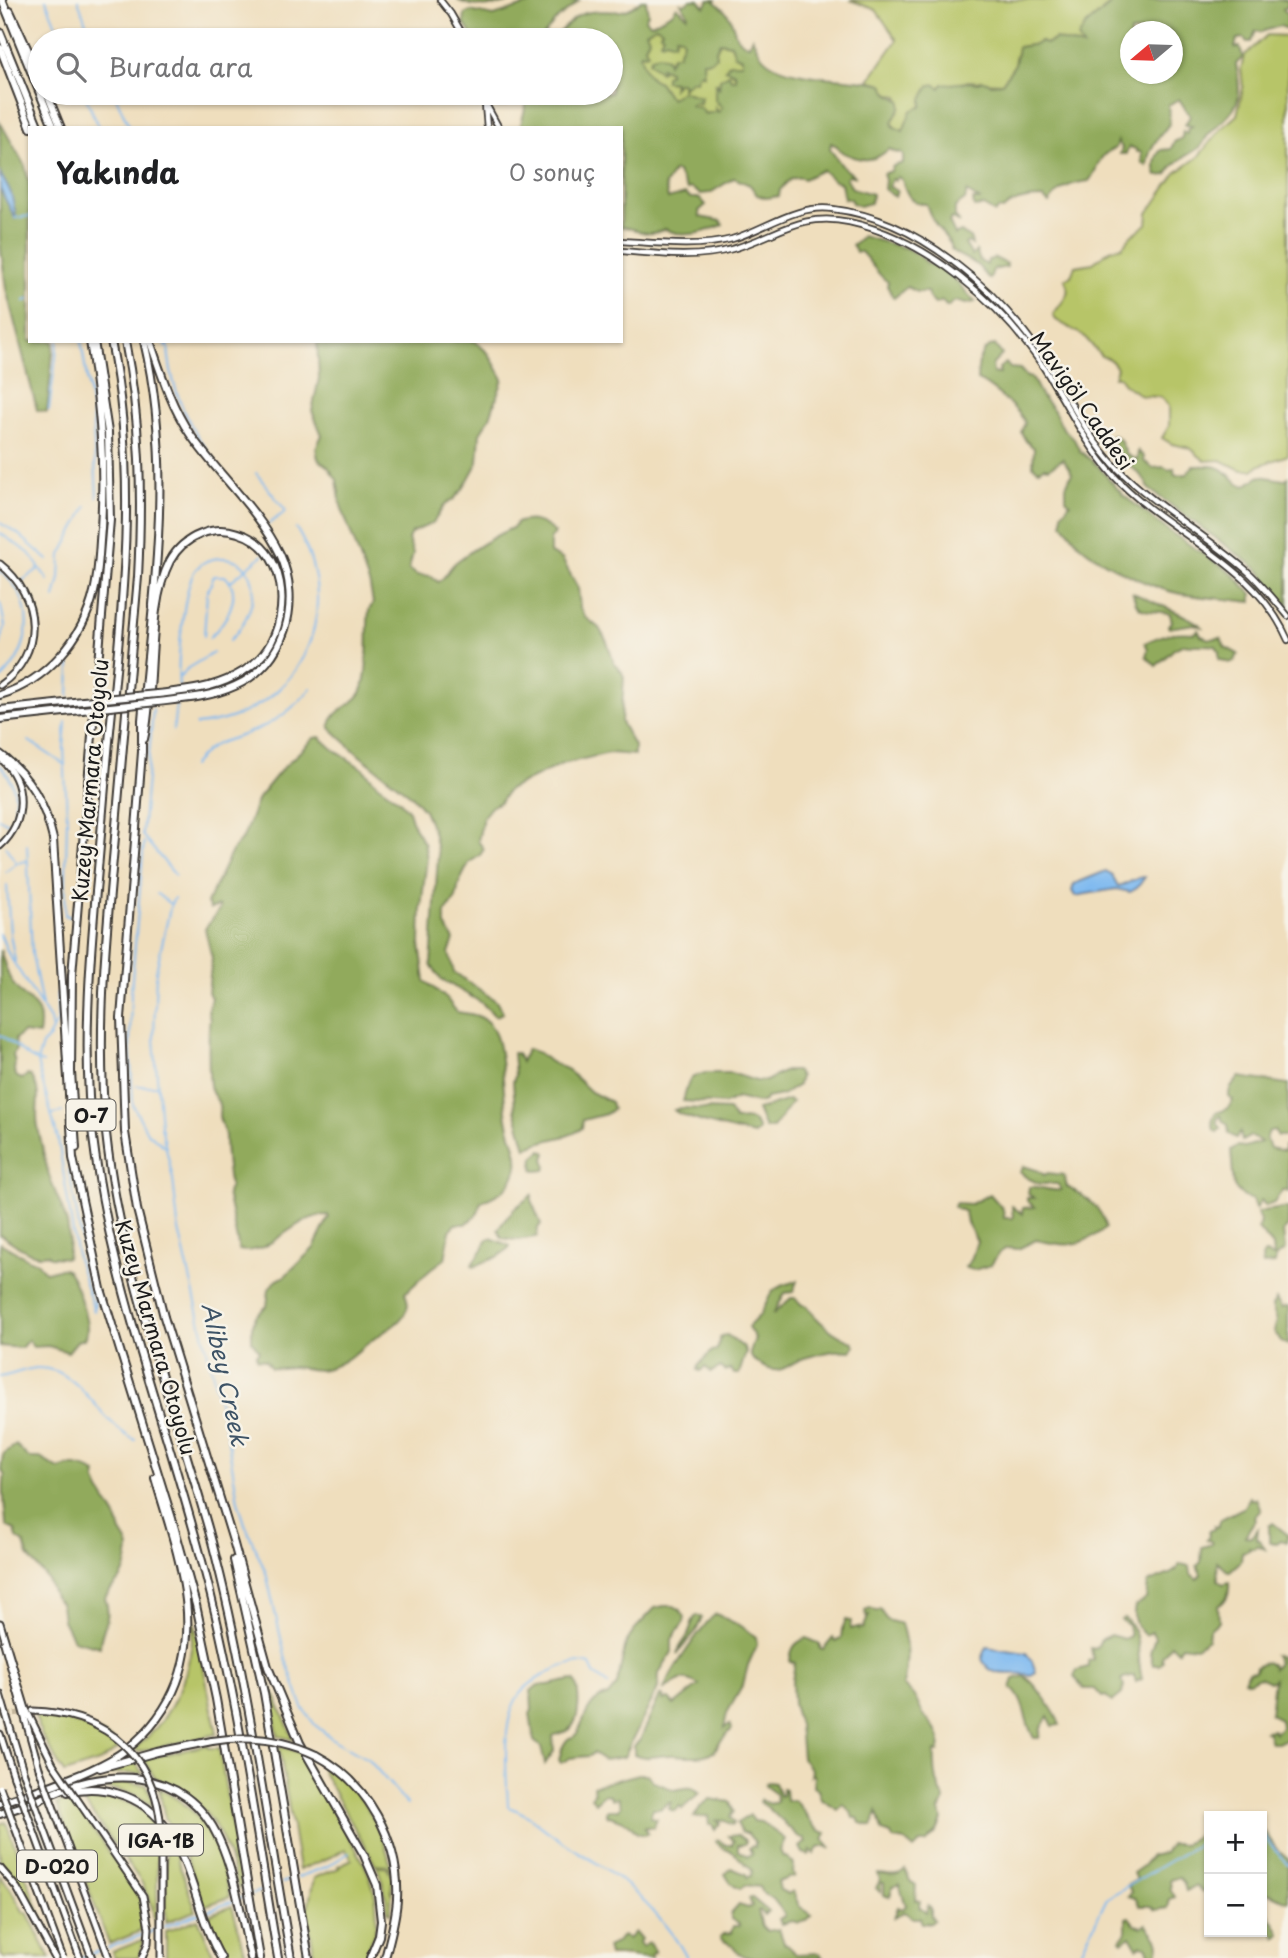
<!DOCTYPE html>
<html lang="tr">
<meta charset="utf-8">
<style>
:root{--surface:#fff;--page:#f6f6f6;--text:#202124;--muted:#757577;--line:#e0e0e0}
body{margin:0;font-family:"Playpen Sans",sans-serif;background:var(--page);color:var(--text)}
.controls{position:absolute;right:21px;bottom:21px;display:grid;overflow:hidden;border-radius:0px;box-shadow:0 2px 5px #0004}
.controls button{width:63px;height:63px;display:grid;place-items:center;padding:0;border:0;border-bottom:2px solid var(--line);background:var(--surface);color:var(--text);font:35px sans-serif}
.compass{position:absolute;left:1120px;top:21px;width:63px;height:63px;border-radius:50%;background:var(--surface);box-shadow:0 2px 5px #0004;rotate:251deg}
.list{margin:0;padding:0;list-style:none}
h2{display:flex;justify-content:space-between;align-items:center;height:91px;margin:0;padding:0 28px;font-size:30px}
h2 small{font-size:23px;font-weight:400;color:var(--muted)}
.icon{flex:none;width:38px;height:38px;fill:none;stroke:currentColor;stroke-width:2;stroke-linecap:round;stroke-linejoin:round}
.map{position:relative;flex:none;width:1288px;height:1958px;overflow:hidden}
.search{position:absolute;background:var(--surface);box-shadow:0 2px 5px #0004;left:28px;top:28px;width:595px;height:77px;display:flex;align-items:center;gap:18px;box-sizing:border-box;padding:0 24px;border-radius:38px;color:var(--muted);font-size:26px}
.panel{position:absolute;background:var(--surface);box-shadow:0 2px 5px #0004;left:28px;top:126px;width:595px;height:217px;border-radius:0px}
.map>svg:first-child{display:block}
.green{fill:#b7c567;stroke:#6a7042;stroke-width:2}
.forest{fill:#91aa5c;stroke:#56633c;stroke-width:2;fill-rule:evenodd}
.water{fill:#7eb9f0;stroke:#4d6a86;stroke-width:2}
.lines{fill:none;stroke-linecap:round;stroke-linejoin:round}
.stream{stroke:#7eb9f0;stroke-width:2}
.trunk-tunnel{stroke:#c5b79d;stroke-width:5;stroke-dasharray:5 2.5;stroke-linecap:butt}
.secondary-casing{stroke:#3c3934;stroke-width:8}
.trunk-casing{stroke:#3c3934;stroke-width:9}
.motorway-casing{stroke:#3c3934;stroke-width:10}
.secondary{stroke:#fff;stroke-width:4.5}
.trunk{stroke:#fff;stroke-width:5}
.motorway{stroke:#fff;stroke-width:6}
.trunk-bridge-casing{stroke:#3c3934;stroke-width:9;stroke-linecap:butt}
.motorway-bridge-casing{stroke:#3c3934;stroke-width:10;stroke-linecap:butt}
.trunk-bridge{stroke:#fff;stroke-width:5}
.motorway-bridge{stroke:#fff;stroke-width:6}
.labels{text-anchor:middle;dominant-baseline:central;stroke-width:5;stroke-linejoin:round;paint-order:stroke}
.shield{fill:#f7f3e8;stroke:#5e5c59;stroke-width:2}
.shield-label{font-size:19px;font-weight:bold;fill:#1c1c1c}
.street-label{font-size:21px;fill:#1c1c1c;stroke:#f7f3e8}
.water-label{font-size:23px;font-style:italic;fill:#3e5366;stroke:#f7f3e8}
</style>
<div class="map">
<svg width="1288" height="1958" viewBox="0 0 1288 1958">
<rect width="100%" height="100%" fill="#f7f3e8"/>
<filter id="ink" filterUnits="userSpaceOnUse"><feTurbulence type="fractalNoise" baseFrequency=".0143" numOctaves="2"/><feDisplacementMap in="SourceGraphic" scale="14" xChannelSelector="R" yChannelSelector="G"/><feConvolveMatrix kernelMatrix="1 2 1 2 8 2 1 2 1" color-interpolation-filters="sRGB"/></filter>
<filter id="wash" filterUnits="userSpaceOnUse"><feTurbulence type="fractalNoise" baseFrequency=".00686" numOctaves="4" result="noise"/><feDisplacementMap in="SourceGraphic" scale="28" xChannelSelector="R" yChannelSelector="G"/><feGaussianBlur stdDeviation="1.57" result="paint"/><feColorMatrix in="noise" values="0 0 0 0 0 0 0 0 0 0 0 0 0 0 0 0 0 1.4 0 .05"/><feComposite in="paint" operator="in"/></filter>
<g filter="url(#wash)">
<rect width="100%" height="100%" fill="#efdebd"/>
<path class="green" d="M850 0H1116L1102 11 1084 48 1056 39 1045 44H1037L1015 56V64L1002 83 968 81 955 85 943 84 919 109 911 111 903 131 894 127 892 122 901 107 898 96 888 93 883 84 869 80 897 40 876 10Z
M656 26 681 37 684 41 679 54 661 67 669 71V80L683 83V88L699 73 703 61 716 50 720 42 731 44 735 55 742 57 743 63H730L736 79H731L719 91 717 88 716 100 722 107 720 111 718 112 715 108 716 112 705 114 700 108 690 105 695 102 699 103 701 97H669L659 82C646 78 644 68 640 55L645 47 646 31Z
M1267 35 1288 36V455L1258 466 1253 470H1241L1221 460 1205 461 1190 448 1172 444 1162 438 1169 426V406L1161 397 1142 396 1125 385 1119 377H1114L1117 368C1113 362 1109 357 1101 356L1084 336 1056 320 1053 315C1061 301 1073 296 1065 279L1071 276 1075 266 1093 263 1110 250 1122 247 1131 236 1147 224 1148 213 1176 173 1198 157 1221 129 1237 115 1243 88 1241 69 1244 56Z
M193 1615 217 1734 138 1752 135 1748C175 1717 195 1665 193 1615Z
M266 1675 294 1740 278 1736Z
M35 1715C67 1720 97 1726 121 1747L99 1762 64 1773 41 1734Z
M208 1745 209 1748H219L242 1887 238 1889C228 1849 218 1817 184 1792 175 1785 164 1783 155 1777 151 1774 147 1764 144 1759Z
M279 1746 301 1753C311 1772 321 1791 332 1810 361 1857 396 1900 364 1958H315L307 1912 314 1878 339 1868 338 1866 352 1859 345 1849 333 1856 299 1870Z
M135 1762 143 1774 120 1773 88 1777Z
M319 1762C361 1788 382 1824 392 1871L387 1865 375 1864 325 1776Z
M122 1782 147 1785 154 1807 134 1794 93 1785Z
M159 1789C209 1812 218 1848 230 1897L204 1906 179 1836 165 1818Z
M92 1795C117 1796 139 1805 157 1823V1926H155L152 1907 142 1883 81 1798Z
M72 1799 135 1890 143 1904 146 1929 109 1944 57 1804Z
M6 1822 48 1936 47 1937 22 1891 8 1873 10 1871 0 1862V1824Z
M166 1835 174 1850 196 1911 166 1922Z
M380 1865 387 1868 392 1877 391 1913 388 1912 384 1887 377 1866Z
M0 1876 10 1888 24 1913 27 1912 50 1958H5L0 1955Z
M232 1906 247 1958H228L208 1915Z
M198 1919 215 1958H166V1931Z
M145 1939 138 1958H114L112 1952Z"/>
<path class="forest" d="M457 0H518C496 7 478 10 457 0Z
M549 0 579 1 555 21 540 40H475L464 23 465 14 470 11 494 16 533 3Z
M641 0H646L648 14 645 19 651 24 672 13 677 6 687 16 688 14 681 3 684 4 691 0H699L705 7 709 0H716L715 2C720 6 726 11 729 16 736 27 732 41 749 45L752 37C755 43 758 51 762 56 782 81 852 76 883 84L888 93 901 101V107L892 122 894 127 903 131 911 111 922 106V99L929 86 934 84 940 88 943 84C955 85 966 80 978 83L982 80 991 84 1002 83 1015 64 1018 47 1037 44 1040 41 1045 44 1056 39 1083 47 1078 38 1085 26 1116 0H1288V7L1283 9 1288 15 1287 29 1280 26 1261 32 1256 31 1251 42H1247L1244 38 1237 39 1235 48 1240 47 1243 57 1236 64C1244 105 1237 108 1209 134 1205 138 1204 144 1200 147 1187 156 1174 161 1167 175L1157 176C1153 167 1155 156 1161 150L1171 149 1174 142 1182 138 1183 131 1187 134V130L1192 126 1185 125 1190 116 1179 99 1168 105 1170 123C1159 137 1148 148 1147 166L1142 163 1141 152H1137L1136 149 1129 147 1126 154H1120L1122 148 1118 141 1116 148C1097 154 1100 167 1089 181 1072 183 1059 187 1049 203L1043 198C1030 198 1012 200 1003 210L998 209 995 213 983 206 974 207 973 200H979L967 192 965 200 955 207V217L960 223 951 218 949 222 955 235 961 232 971 239 972 245 968 242 965 244 972 256 976 251 980 261 987 265 988 260 995 258 1007 264V267L993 270 990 279C984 275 984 272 979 267 973 260 961 258 954 252 947 245 955 250 949 242 939 229 931 220 926 204 911 205 906 193 902 180L898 177 895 180 892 179 889 187 897 190 895 197 884 189 885 180 883 174 891 171 893 166 903 163V155L900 152 897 153 889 149C876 160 867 162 851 156 844 153 841 153 837 146L831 143 830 149 843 167 856 177 848 175 846 178 852 188 872 194 871 203 859 206 852 203 850 199H844L841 183 833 180 822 170 804 179C793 174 787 182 780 190L779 196 766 198 757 195 750 185 734 178 710 193 700 194 691 188 687 190 677 172 674 171 665 185 668 199 685 194 691 198H700L706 205 699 211 700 217 721 221 723 225C703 233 685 239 665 229 645 239 639 228 621 227V128H520L529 93H611V40H553C560 32 572 18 582 14 602 6 623 20 641 0ZM656 26 662 30 660 33 663 35 660 41 662 42 666 40 674 43 676 36 681 37 683 42 679 50V54L672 56 668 63 667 58 659 55 651 57 649 62 660 72 662 71 661 67 669 71V74L665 76V81L674 82 673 88 677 83H682V88L692 80 696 81 699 73 704 75 703 61H710L717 56 716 50 720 42 731 44 735 55 742 58V63H730L725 69 735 73 736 79H731L729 74 720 79 719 90 717 83H715V100L722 107 720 111 718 112 715 107V112L705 114 700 108 690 105 695 102 700 103 701 97 682 91 671 98 669 97 659 82C646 78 644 67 640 55L641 53 645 54 648 53 645 47 649 38 646 32ZM1130 32H1172V74H1130Z
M492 93H512L507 105 500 107 495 104Z
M0 122 25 166 30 187V341H54L47 412 37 410 6 289 0 242Z
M862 236 905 248 921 257 928 264C943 264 964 290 975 302L966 304 955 301 947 307 942 301 935 304 929 298 927 292H917L907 287 894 298 887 286 888 282C877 275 871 262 861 252H856L852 245 855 244Z
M317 341H475L489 354 503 379 490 417 480 433 478 462 463 489 454 499 444 506 433 523 411 533 408 539 413 553 409 569 417 575 431 576 438 582C447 577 448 568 456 562 474 548 494 536 514 527L516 523C531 517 543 522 555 533L550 540V553L562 559 578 588 580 608 585 617 599 628 607 642 614 663 622 672 624 678 621 722 634 746V755L609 753 562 764 508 790 500 802 491 807 483 817 478 841 484 849 480 855 469 863 459 883 456 898 445 913V925L454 940 449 953 454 972 496 1001 503 1013 495 1016 482 1003 441 979 431 965 438 855 433 831 424 810 412 796 360 756 330 728C330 708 358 706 363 688 370 663 366 635 369 610L373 603 370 586 341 506 337 480 328 467 318 459 316 448 322 435 312 411 319 378Z
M995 345 1002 355 992 365 993 373 1000 374 999 368 1006 363 1010 368 1020 369 1027 377 1032 378 1042 397 1053 409 1064 430 1074 439 1080 451 1098 466 1122 494 1166 529 1233 574 1252 594V602C1230 599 1205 598 1182 594 1155 590 1098 562 1079 544 1073 537 1068 529 1062 523V513L1070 503 1066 499V486L1072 473 1063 459 1049 468 1044 467 1039 470 1033 466 1034 448 1026 441 1021 432 1025 423C1021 411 988 384 977 380 978 365 978 349 995 345Z
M1112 435 1119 438 1127 455 1137 460 1138 451 1144 457V461L1153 468 1164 467 1169 470 1174 468 1175 475 1187 474 1193 466C1204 466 1217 464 1226 472 1233 478 1236 483 1245 486L1260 476 1284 480 1288 477V606L1259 570 1149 489C1141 466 1117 467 1112 435Z
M1132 592C1146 600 1196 618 1202 627L1194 624 1169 628 1168 626 1172 622 1170 614C1159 609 1142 615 1136 603 1134 599 1134 595 1132 592Z
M1198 630 1201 636 1209 639 1221 638 1225 647 1238 654 1235 661 1229 663 1219 659V652L1216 646C1205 644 1195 646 1184 644L1174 649 1156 666 1146 656 1148 649 1145 643C1162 634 1176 631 1195 633Z
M320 737 333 749 363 769 377 784 399 800 409 811 414 827 424 843 427 858 421 908 420 944 425 981 446 998 457 1012C470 1014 482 1014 491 1026 505 1046 502 1098 508 1123 511 1138 521 1156 516 1171 510 1190 498 1194 481 1202L478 1213 466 1224H455L450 1231 445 1259C429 1269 419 1281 405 1293 407 1298 409 1304 407 1309 401 1325 383 1331 371 1341 356 1352 340 1368 319 1370 311 1370 301 1367 292 1367 285 1367 278 1369 271 1368L265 1360 258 1359 256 1356 259 1350 252 1341V1327L256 1316 267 1306 269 1289 274 1282 285 1276 314 1248 329 1217 328 1215C293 1215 271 1257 239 1250L227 1193 230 1185C227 1177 225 1146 225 1137 225 1130 220 1123 219 1116 219 1111 220 1109 219 1105 218 1099 212 1095 211 1090 208 1083 208 1025 210 1019L208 1012 211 998 208 992 212 958 205 929 220 908 219 906 210 909 207 903 233 849 243 838 258 798 282 769 314 738Z
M0 950C4 960 6 973 12 982 27 1006 45 1001 39 1035L23 1033 15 1039 16 1049 13 1055 15 1063 14 1071 17 1077 22 1079 27 1075 31 1076C44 1095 34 1107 38 1127 41 1143 45 1160 49 1175 59 1207 74 1221 67 1258L50 1257 47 1254C30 1260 12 1240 0 1235Z
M527 1049 539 1053 550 1062 567 1069 591 1092 611 1102 613 1109 606 1114 583 1120 582 1128C570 1139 544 1138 526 1148L515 1109 513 1082 515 1076 513 1053H517L521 1062Z
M785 1071H796L800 1076 798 1085 782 1095 766 1098 765 1101 757 1103 737 1098 725 1104 683 1101 689 1081 693 1077 705 1073H731L756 1081H766Z
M1239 1077 1288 1084V1136H1278L1274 1130 1269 1131 1266 1139 1270 1148 1284 1151V1146L1288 1144V1192L1283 1189 1274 1203 1266 1206 1261 1200 1256 1209 1253 1200 1244 1197 1234 1187 1231 1150 1237 1146 1245 1147 1261 1142 1251 1136 1242 1141 1240 1133 1236 1138 1229 1134 1228 1125 1222 1120 1221 1116 1218 1117 1217 1122 1221 1128 1217 1132 1214 1130 1212 1121 1215 1113C1224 1111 1229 1109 1233 1100L1229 1097C1228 1086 1235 1085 1239 1077Z
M788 1100 792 1102 773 1128 765 1129 757 1110Z
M681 1108 729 1110 735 1120C747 1119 754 1117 759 1130L754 1135C740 1132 681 1118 674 1110Z
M542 1150 546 1153 544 1159 547 1167 545 1170 537 1171 533 1169 534 1157Z
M1024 1166 1039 1171 1044 1175 1048 1173 1064 1175 1067 1187C1083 1195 1103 1207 1106 1228 1079 1248 1067 1247 1036 1240L1018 1249 1007 1248 999 1253 991 1265 974 1270 966 1268 965 1267 971 1260 977 1241 967 1223 965 1212 954 1207 955 1203 971 1204 990 1194 1003 1209 1004 1218H1013L1012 1206 1022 1214 1023 1208 1035 1207 1027 1201V1198H1034L1028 1194 1029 1187C1039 1185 1050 1192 1061 1190L1058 1184H1040L1027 1178 1020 1172Z
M532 1195V1202L541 1224 538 1228 537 1237 517 1240 502 1238 498 1229 514 1209Z
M1288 1207V1226L1283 1231 1285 1250 1276 1257 1275 1264 1263 1265 1262 1257 1265 1254 1274 1257 1273 1246 1258 1229 1260 1221 1257 1213C1263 1209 1279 1210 1288 1207Z
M491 1238 510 1246C503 1258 485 1260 474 1267L472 1265 483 1249 487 1239Z
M0 1243 30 1260 37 1262 45 1272C52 1272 59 1266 66 1270 74 1274 88 1320 87 1329 87 1332 85 1336 84 1339L77 1341 68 1352 48 1346 33 1347 28 1340 21 1348 0 1346Z
M797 1281 793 1292 785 1293 773 1314 791 1298H795L802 1305H806C817 1321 835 1336 853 1342L855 1346 851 1351C835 1349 823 1353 808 1357 788 1361 782 1380 760 1364 754 1359 752 1361 750 1353L755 1338 748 1327 760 1315 772 1291 783 1285Z
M1276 1299 1281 1308 1288 1307V1345L1281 1342 1274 1331 1277 1321 1272 1306Z
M727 1335 743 1347 746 1352 739 1374H734L731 1369 725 1371 721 1367 711 1372 705 1367 700 1371 698 1370 699 1365 712 1351 717 1350 720 1338Z
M16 1445 29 1458H40L59 1469C72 1463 83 1466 96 1473 92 1485 113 1509 118 1521 119 1523 120 1530 121 1532 124 1538 130 1543 129 1551 128 1558 125 1572 121 1578 116 1585 109 1590 105 1598 113 1620 100 1629 100 1647L73 1640 63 1620 61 1604 54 1597 48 1580 28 1556 24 1543 17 1538 15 1530 6 1526C6 1512 1 1488 5 1476L1 1469 3 1454Z
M1250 1497 1252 1500 1256 1498 1261 1510 1254 1517 1255 1520 1245 1536 1252 1537 1258 1529 1257 1539 1260 1540 1265 1549 1257 1545 1254 1548 1249 1547V1550L1242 1552 1241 1561 1229 1572 1217 1562 1218 1580 1223 1584 1229 1582C1230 1593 1227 1601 1218 1606L1219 1621 1209 1630 1208 1639 1196 1647 1181 1645 1178 1651 1171 1644 1162 1657 1163 1662 1160 1665H1153L1150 1653 1155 1638 1152 1632 1145 1635C1135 1627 1132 1619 1135 1606L1146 1599 1148 1583C1159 1576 1174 1577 1180 1564L1190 1566 1191 1574 1197 1579 1201 1574 1197 1566 1201 1562 1202 1547 1212 1544 1211 1541 1206 1540 1209 1536 1208 1531 1214 1529V1526L1218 1527 1221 1519 1243 1508Z
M1273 1523 1288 1535 1287 1542 1281 1540 1277 1543 1269 1542V1526Z
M664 1606H674L679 1609 685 1617 684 1622 672 1639V1652L659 1673 658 1688 624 1757 604 1760 593 1753 589 1756 570 1758 561 1763 559 1760C561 1753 562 1744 568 1739 573 1735 572 1740 577 1733 585 1720 588 1698 608 1696L617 1685 626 1643 636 1628 655 1608Z
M870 1608 877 1611 880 1609 887 1620 901 1624C908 1645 908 1663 903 1685 907 1689 912 1693 915 1698 919 1704 921 1713 926 1718 936 1729 944 1736 938 1752L935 1751C934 1767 936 1786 945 1800L940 1810 942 1820 937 1832 926 1843H920L914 1849 905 1841 893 1839 891 1834 882 1831 877 1812 872 1826 860 1823 858 1818H853L851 1812 843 1804 838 1810 821 1799 818 1790 813 1787 814 1777 812 1774 810 1776 811 1770 802 1758 799 1725 793 1704 792 1681 795 1663 790 1661C791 1648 795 1642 807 1638L820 1644V1649L823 1650 833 1638 835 1642 841 1638 842 1629 846 1620 851 1621 850 1629 858 1627 859 1629 860 1627 863 1629 869 1615 866 1616 865 1610Z
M716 1614 745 1628 756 1637 757 1645 748 1665 743 1685 727 1713 724 1728 730 1724 732 1729 719 1743 714 1752C700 1758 689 1756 674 1755 660 1754 648 1761 634 1754V1746L640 1740 660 1695H663V1700L669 1699 674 1705 699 1685C680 1674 679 1682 664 1689 669 1674 705 1621 716 1614Z
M697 1615 702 1618 696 1631 677 1654C679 1645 686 1641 689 1632 692 1624 691 1621 697 1615Z
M1124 1618C1143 1632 1136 1659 1142 1679L1136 1682 1134 1675 1123 1678 1121 1681 1124 1685 1122 1694 1112 1702 1106 1696 1102 1697 1095 1689H1084L1074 1676 1077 1670 1088 1667V1661L1093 1659 1091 1648 1096 1649 1101 1640 1110 1635 1124 1639 1130 1636 1128 1625 1121 1620Z
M1274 1655 1281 1657V1661L1288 1663V1738L1278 1743H1271L1268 1733 1265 1731 1273 1730 1275 1733 1281 1727 1280 1719 1270 1714 1274 1679 1270 1682 1259 1677 1249 1682 1244 1680 1249 1672 1255 1671 1256 1667 1266 1662 1272 1665 1273 1669 1278 1663Z
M1024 1676C1035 1682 1056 1713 1060 1725L1053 1726 1048 1716 1041 1728 1039 1738H1034C1024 1722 1026 1700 1011 1688L1014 1679Z
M572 1680 575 1681C580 1694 581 1722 568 1730 564 1733 558 1733 553 1736L554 1751 545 1764 541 1747 534 1741 530 1714 532 1710 531 1691 538 1685H548Z
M639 1774H647L654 1782 674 1790C684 1789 690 1784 700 1793L682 1809 680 1806 674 1811 669 1809 671 1802H669L660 1809H653L650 1817 657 1818 654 1827H644L648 1833 646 1835 637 1833 628 1823 607 1815 606 1812 608 1810H618L621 1806 618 1798 611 1799 610 1795 605 1794 595 1803 591 1797 594 1793 593 1786Z
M767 1782 775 1783 780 1796 782 1795 783 1789 785 1790 786 1801 794 1800C807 1810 810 1830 826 1833L823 1839 831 1849 825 1846 818 1848 814 1854 811 1850 809 1855 803 1853 800 1847 806 1842 804 1838H800L767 1807 759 1802 760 1800 771 1804 777 1801 776 1794 765 1786Z
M710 1799 730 1802 734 1812 730 1817 734 1823 732 1825 723 1820H716L720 1823 715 1830 712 1824 709 1825 708 1816 694 1817 701 1806Z
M750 1815 754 1821 761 1822 785 1839 780 1850 783 1857H786L794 1864 793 1873 795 1876 778 1882 780 1890 788 1894 793 1891 799 1906 812 1915 806 1921 799 1923 792 1921 781 1924 779 1919 785 1916 784 1913 773 1899 761 1891 759 1887 745 1885 740 1889C732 1886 729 1881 725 1874L731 1868 746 1874 747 1877 751 1876 752 1870 733 1852 725 1849 715 1841 717 1839 726 1845H732L734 1841 728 1836 738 1835 746 1841 745 1844 738 1845V1851L748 1856 752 1854 749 1848 751 1846 755 1847V1842L747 1833H742L737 1823Z
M1209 1825V1892L1202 1891 1196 1886 1186 1891 1184 1883 1179 1877 1170 1880 1171 1890 1175 1897 1170 1899 1168 1908 1156 1910 1151 1906H1140L1135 1898 1128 1896 1131 1892 1128 1885 1136 1880 1133 1873 1143 1866 1151 1856 1164 1853 1171 1844H1184L1196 1836H1201Z
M1262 1828 1278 1851 1288 1858V1902L1268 1893 1262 1894Z
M905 1870 910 1881 916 1885 915 1900 920 1901 919 1907 926 1913 928 1905 931 1908V1916L934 1920 931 1923H922L920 1918H913L904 1912 894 1918 898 1907 902 1909 906 1906 899 1884 892 1887V1894L889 1897 884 1895V1883H881V1893L876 1888 880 1880 878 1874C888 1874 898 1879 905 1870Z
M751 1897 768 1911 764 1915 760 1910 758 1911 762 1926 767 1931 779 1929 784 1943 796 1954 820 1953 823 1958H750L738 1954 732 1945 722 1940 720 1937 723 1934 731 1933 733 1926H739V1924L731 1919V1914L739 1905 748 1908 752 1906 749 1898Z
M1262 1904 1278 1929 1280 1934 1276 1938 1262 1914Z
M1129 1917 1135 1925 1142 1927 1146 1924C1155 1937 1165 1941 1154 1958H1146L1150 1955 1146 1946 1141 1945 1137 1948 1130 1936 1122 1942 1120 1940 1126 1932V1918Z
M635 1932 641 1939 639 1942 642 1947 649 1943 655 1952 651 1954 652 1958C637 1958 623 1954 609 1955L607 1947 617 1942 621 1937 625 1936 628 1939Z"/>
<path class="water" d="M0 173 11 193 16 215 15 218 0 189Z
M1106 871 1112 875 1118 886C1128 885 1137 876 1145 877L1137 888 1130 892 1116 889 1075 896 1072 891 1074 884Z
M987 1647 1026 1653 1032 1661 1036 1672 1031 1675C1012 1670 993 1682 982 1659Z"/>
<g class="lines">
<path class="stream" d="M46 0 62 40
M78 0 92 40
M84 93 99 128
M114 93 130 128
M15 218 30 216
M25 301 30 299
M81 341 92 410 97 497
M165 341V347
M168 341C168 380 184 419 207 450
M49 410 58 341
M256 473 286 511 269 524
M0 523 17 533
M0 533 29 553 48 580
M17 533 48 560
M0 571C37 600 34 649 0 680
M22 581 40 568
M231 581 263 555
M55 598 60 578 61 555 87 506
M0 602 5 626 0 646
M204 636 207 593 214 576H225C245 595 224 624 209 638
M180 677 188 668 213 653
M179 686C177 663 183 586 196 569 209 554 237 554 248 571 262 593 246 624 230 640
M69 696 70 664
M153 709 142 835 175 875
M66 722 64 747 67 818 65 915 71 917
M196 725C297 716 349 615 296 528
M173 731 176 705
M29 741 65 765
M0 765C20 786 21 818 0 840
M192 766C216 738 218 745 248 733 273 724 295 708 311 688
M0 819 11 824
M144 842 131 991 130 1043 133 1105 148 1134
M27 845 32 954 42 1006
M5 846 16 862
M6 872 17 863 26 861
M7 886 10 934 15 961
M157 894 170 904
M174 898 171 904 156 971 154 1039 161 1126 173 1179 178 1226 227 1435 238 1501 245 1524 266 1573 286 1660 303 1708 315 1725 334 1740 369 1760 407 1804
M0 934 9 955 50 1020 52 1030 48 1038
M53 1029 58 1022 57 993
M0 1035C16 1043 26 1060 43 1063
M50 1037 42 1045 37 1062 58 1139 77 1258 94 1311 95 1299 81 1238 69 1171
M137 1086H157
M53 1114 62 1112
M148 1133 163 1145
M0 1377C12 1375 24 1369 37 1368 81 1367 98 1422 135 1440
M609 1685 594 1674 590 1665C576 1660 562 1666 549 1672 538 1678 526 1685 519 1695 500 1722 507 1775 508 1807 527 1812 537 1824 553 1835 571 1848 590 1858 607 1870 636 1890 671 1927 687 1958
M1262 1834 1288 1865
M298 1877 326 1867 349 1853
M282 1883 293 1879
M252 1894 263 1890
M163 1927 247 1896
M108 1948 158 1929
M81 1958 102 1950
M1078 1958 1107 1898 1209 1838"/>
</g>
</g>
<g filter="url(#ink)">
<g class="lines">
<path class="trunk-tunnel" d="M0 1716 26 1712"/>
<g class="secondary-casing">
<path id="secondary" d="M440 0 451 14 466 40
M484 93 487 128
M487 106 499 128
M621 241C656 243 698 248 732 239 766 229 796 204 833 209 918 219 996 288 1043 357 1068 394 1085 435 1116 467 1155 506 1203 533 1245 569 1261 583 1274 599 1288 616
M621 251C656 254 698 259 732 249 775 237 801 211 849 222 927 239 1000 302 1044 368 1067 404 1084 442 1113 475 1169 536 1253 560 1288 640"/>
</g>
<g class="trunk-casing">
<path id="trunk" d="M0 564C41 596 45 654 0 685
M0 758C27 782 27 821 0 846
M0 1623 26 1709 53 1764
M4 1643 39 1768
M0 1694 24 1774
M33 1711C63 1712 91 1719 115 1737
M0 1734 14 1777
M0 1868 17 1888 55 1958"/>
</g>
<g class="motorway-casing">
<path id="motorway" d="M2 0 54 128
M10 11 40 76
M0 32 39 128
M0 48 31 128
M47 93 61 128
M111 341C136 466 125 577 113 702 106 765 102 828 96 891 90 960 85 1029 89 1097 101 1260 161 1405 202 1561 237 1691 255 1825 278 1958
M125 341C141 420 142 498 138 577 130 664 123 751 115 837 106 936 96 1034 106 1133 121 1274 175 1406 212 1542 248 1679 266 1819 291 1958
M144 341C174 469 153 591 142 720V752L121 1018 125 1132 137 1209 164 1317 234 1544 268 1667 300 1743 364 1855 377 1885 381 1921 379 1936 370 1958
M150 341C161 373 171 406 190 434 218 475 259 510 280 554 302 602 286 663 235 686 211 697 184 699 157 702
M0 695C46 681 83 639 94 592 99 572 99 550 101 528 105 462 100 407 90 341
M0 710 83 701
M0 719 82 710
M144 739C156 687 146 607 170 561 177 548 188 539 201 534 213 529 226 529 238 533 286 547 292 612 267 649 259 661 247 670 235 676 211 689 183 691 157 694
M0 754C30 776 45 804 53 839L73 1158 101 1289 173 1522 196 1605 216 1699 260 1958
M76 1148 71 1072 72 975 110 520 108 432 94 341
M234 1560 264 1693 309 1958
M316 1755C368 1782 400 1842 397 1899 396 1919 390 1939 385 1958
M100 1768 157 1752 212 1741
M68 1792C84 1788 100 1788 116 1793 191 1813 188 1902 221 1958
M39 1800C102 1766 185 1764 219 1839 235 1873 242 1921 251 1958
M0 1803C36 1790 76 1779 110 1760 135 1746 155 1725 169 1700 208 1628 176 1550 155 1478
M0 1814 37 1801"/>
</g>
<use href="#secondary" class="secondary"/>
<use href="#trunk" class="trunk"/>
<use href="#motorway" class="motorway"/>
<g class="trunk-bridge-casing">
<path id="trunk-bridge" d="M115 1737C144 1760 159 1793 161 1830V1958
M53 1764 143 1896 149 1928 148 1943 142 1958
M39 1768 109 1958
M24 1774 92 1958
M14 1777 80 1958
M0 1787 63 1958"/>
</g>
<g class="motorway-bridge-casing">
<path id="motorway-bridge" d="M83 701 157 694
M82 710 157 702
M212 1741C249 1735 282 1739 316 1755"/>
</g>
<use href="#trunk-bridge" class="trunk-bridge"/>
<use href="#motorway-bridge" class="motorway-bridge"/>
</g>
</g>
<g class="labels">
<g class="shield">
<rect x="66.5" y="1099.5" width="49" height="31" rx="5"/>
<rect x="119" y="1824.5" width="84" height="31" rx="5"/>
<rect x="17" y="1850.5" width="80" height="31" rx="5"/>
</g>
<g class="shield-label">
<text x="91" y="1115">O-7</text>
<text x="161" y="1840">IGA-1B</text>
<text x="57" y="1866">D-020</text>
</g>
<g class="street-label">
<text transform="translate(1083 400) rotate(55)">Mavigöl Caddesi</text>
<text transform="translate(89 780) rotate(-85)">Kuzey Marmara Otoyolu</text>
<text transform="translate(157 1337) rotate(74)">Kuzey Marmara Otoyolu</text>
</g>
<g class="water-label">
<text transform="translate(226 1374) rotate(78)">Alibey Creek</text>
</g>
</g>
</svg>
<div class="controls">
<button>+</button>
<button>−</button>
</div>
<svg class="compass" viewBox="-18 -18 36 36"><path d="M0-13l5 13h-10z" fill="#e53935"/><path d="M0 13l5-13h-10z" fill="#757577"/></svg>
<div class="search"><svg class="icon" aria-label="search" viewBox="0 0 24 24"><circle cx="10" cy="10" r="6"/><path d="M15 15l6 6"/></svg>Burada ara</div>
<section class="panel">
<h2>Yakında<small>0 sonuç</small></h2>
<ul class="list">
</ul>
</section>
</div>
